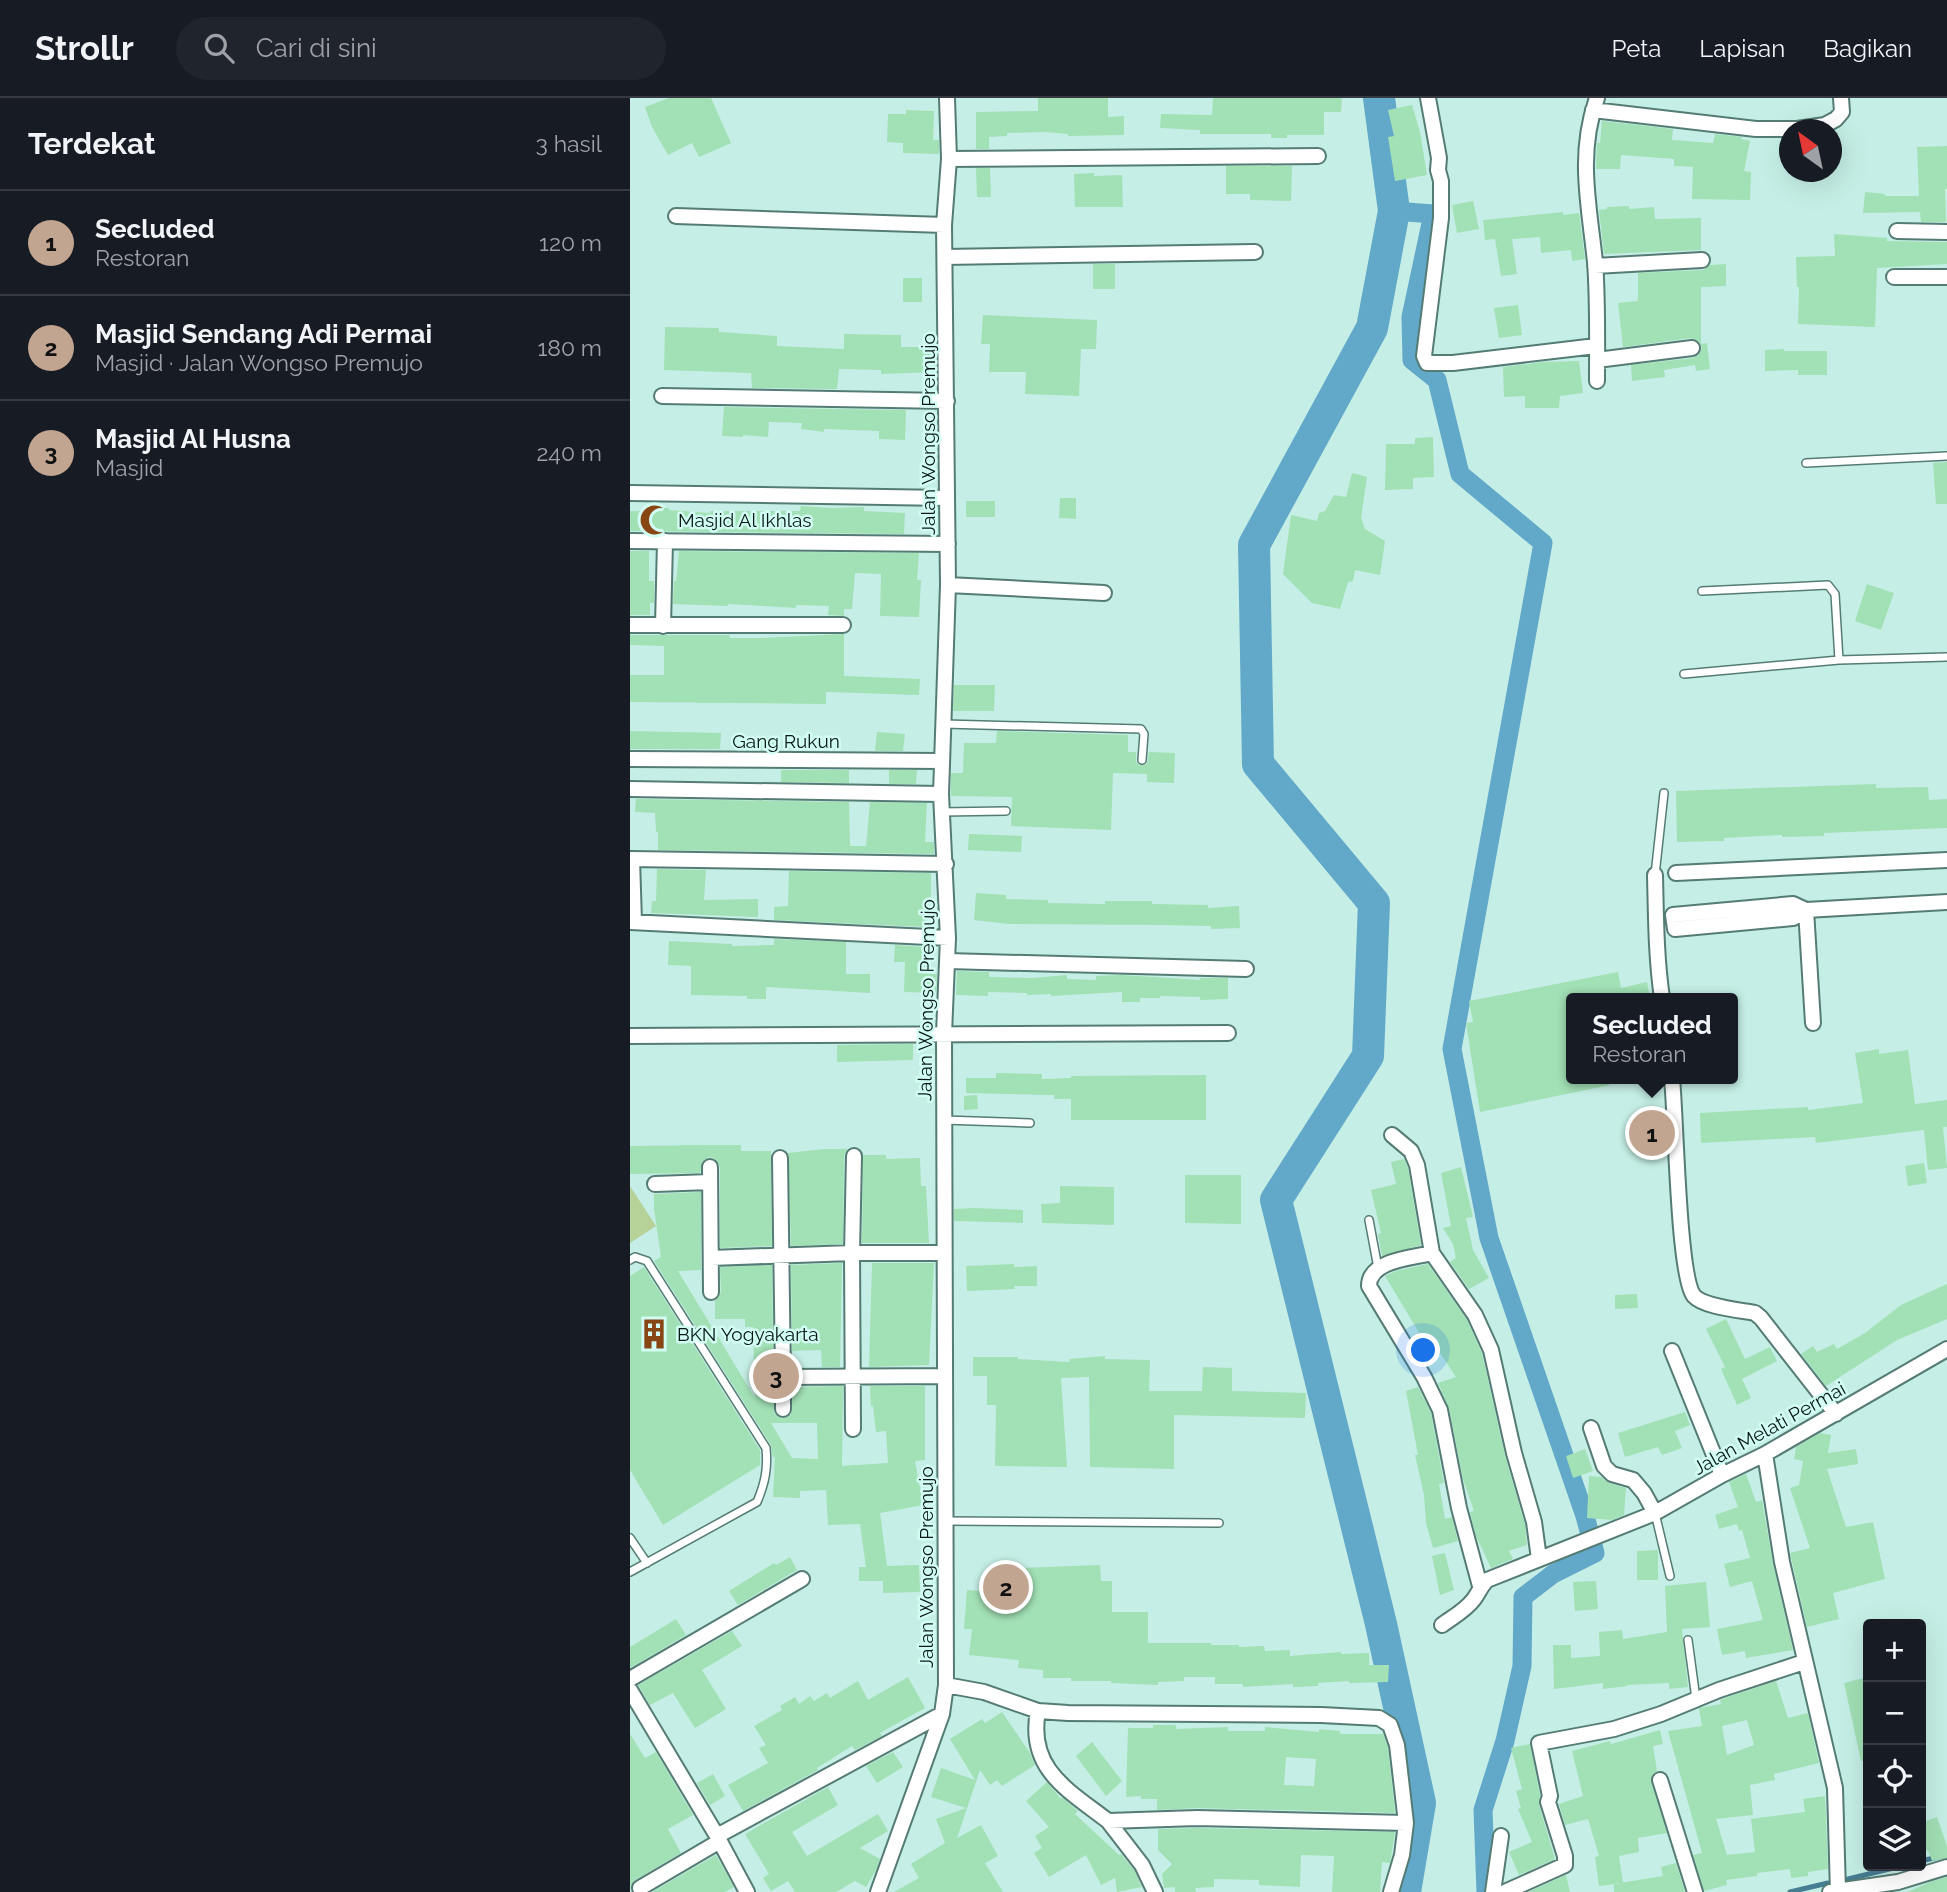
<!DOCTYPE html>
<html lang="id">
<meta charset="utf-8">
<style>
:root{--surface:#171b24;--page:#20242c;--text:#f1f3f6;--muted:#9ea1a6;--line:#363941;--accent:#c2a591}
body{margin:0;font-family:Raleway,sans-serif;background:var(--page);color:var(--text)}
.controls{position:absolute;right:21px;bottom:21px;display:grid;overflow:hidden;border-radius:7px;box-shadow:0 7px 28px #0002}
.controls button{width:63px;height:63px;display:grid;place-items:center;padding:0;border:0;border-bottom:2px solid var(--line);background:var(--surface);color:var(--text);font:35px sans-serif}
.compass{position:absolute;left:1149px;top:21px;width:63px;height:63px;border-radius:50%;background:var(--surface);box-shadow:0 7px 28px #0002;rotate:327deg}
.you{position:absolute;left:794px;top:1253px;width:24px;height:24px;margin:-18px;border:5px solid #fff;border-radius:50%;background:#1a73e8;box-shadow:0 0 0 10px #1a73e833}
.badge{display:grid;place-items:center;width:46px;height:46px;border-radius:50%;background:var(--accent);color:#111;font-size:23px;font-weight:700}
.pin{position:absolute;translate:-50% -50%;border:4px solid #fff;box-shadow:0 2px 7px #0006}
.popup{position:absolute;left:936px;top:895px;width:172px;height:91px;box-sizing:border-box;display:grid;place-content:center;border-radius:7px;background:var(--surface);filter:drop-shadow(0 2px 5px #0005);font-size:23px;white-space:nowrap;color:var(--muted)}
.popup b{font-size:26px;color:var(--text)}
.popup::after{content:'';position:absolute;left:50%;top:100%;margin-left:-14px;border:14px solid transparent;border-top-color:var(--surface)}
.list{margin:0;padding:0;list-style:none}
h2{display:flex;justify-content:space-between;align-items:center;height:91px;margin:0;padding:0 28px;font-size:30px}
h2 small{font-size:23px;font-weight:400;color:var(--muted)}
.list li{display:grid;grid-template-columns:46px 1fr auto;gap:21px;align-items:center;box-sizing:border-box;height:105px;padding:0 28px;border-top:2px solid var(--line)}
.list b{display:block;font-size:26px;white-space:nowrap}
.list p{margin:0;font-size:23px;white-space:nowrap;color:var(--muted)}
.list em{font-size:23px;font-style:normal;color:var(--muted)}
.icon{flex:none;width:38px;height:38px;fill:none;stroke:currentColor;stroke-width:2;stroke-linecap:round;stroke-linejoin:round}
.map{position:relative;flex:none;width:1317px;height:1794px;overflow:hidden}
header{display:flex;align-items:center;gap:42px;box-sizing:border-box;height:98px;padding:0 35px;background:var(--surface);border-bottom:2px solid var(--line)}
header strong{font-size:33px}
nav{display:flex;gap:38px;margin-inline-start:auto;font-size:24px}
.search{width:490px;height:63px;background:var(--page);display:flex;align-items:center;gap:18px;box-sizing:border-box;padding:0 24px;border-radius:38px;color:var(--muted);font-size:26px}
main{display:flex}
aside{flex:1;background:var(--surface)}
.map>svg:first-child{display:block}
.green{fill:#b7d298}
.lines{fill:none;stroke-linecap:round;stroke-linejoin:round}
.stream{stroke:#477d93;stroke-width:5}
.canal{stroke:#62a8c9;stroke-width:19}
.river{stroke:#62a8c9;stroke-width:32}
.building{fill:#a2e0b5;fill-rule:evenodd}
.lane-casing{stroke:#557c74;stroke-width:10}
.street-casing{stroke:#557c74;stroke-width:18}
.lane{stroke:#fff;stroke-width:7}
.street{stroke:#fff;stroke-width:14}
.labels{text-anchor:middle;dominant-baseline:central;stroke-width:5;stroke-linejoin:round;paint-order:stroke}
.street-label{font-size:19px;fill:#081815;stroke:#d2fdf3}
.poi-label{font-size:19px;fill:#081815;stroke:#d2fdf3;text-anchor:start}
</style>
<header>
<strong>Strollr</strong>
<div class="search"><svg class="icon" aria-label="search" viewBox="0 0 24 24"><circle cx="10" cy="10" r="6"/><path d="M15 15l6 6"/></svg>Cari di sini</div>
<nav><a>Peta</a><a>Lapisan</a><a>Bagikan</a></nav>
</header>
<main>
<aside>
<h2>Terdekat<small>3 hasil</small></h2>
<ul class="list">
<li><span class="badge">1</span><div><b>Secluded</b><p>Restoran</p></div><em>120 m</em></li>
<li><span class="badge">2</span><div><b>Masjid Sendang Adi Permai</b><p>Masjid · Jalan Wongso Premujo</p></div><em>180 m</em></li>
<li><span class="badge">3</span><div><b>Masjid Al Husna</b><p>Masjid</p></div><em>240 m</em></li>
</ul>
</aside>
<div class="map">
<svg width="1317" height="1794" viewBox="0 0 1317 1794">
<rect width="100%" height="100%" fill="#c5efe6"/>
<path class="green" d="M0 1088 26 1128 0 1145Z"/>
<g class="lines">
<path class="stream" d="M1291 1763 1317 1757
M1218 1781 1272 1768
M1160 1794 1198 1785"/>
<path class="canal" d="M764 113 803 116 781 219 782 262 807 282 830 376 913 445 822 951 859 1140 955 1418 965 1455 923 1476 893 1499 892 1568 875 1643 853 1712 856 1794"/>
<path class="river" d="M749 0 764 113 742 230 624 447 628 666 744 805 738 958 646 1102 751 1526 790 1705 775 1794"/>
</g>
<path class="building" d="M39 0H81L101 45 69 59 62 45 38 57 22 29 15 9Z
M408 0H478V19L494 18V37L438 38V36L415 34 377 35V38L359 39V51H346V14L408 13Z
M583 0H712L711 14H694V37H657V40H641V36H570V32L530 30 531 16 582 17Z
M782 7 790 34 797 77 765 83 758 39 764 38 758 12Z
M276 12 304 13 303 42H309V56L273 55V45L257 44 258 16H276Z
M972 23 1043 31 1042 42 1083 45 1085 36 1112 39 1111 41 1120 43 1114 73 1121 74 1120 102 1062 101 1063 69 1044 68V61L991 57 990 71H966L967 45H970Z
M1317 48V91H1315L1316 124H1291L1290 114 1233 115 1235 94 1255 96V98H1289L1287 49Z
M596 68H662L661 103 620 102V96H596Z
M346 70H360L361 99H347Z
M464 75V78L492 77 493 109H445L444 76Z
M843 103 849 131 827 135 822 107Z
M999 108V111L1024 109 1025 121 1071 120V152L974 156 969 112 977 111V109Z
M933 114V117L949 115 955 161 942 163 941 152 911 155 910 139 882 141 887 176 871 178 865 141 855 142 853 122Z
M1204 136 1257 140V143L1317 144V166L1247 170 1245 229 1168 226 1169 189H1167L1166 159 1205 158Z
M463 166H485V191H463Z
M1096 166V188L1071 189V246L1077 245 1080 271 1066 273 1065 267 1034 272 1035 279 1002 283 1001 267 1063 260 1068 257 1072 249 1069 244 1061 240 993 249 988 205 1008 203V175L1073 172 1080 167Z
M273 180H292V204H273Z
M888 207 892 237 869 240 864 210Z
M353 217 467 222 466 251H451L449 298 395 296 396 274H359L360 246H351Z
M35 229 89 230V234L147 238V248L214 251V236L271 237V249H306V274L251 276V272L209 271 207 291 122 290 121 275 34 272Z
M1154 251V253H1197V277H1168V272L1135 273V252Z
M949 263 953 295 930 298 929 310H895V298L874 299 873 269 913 264Z
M94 309 276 312 275 342 249 341V333L194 331V334L171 331 172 325 139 324 138 339 113 337V339L92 338Z
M803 339 804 379 783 380V391L755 392 756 346H785V340Z
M1317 364V406H1306L1303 365Z
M722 375 737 379 731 420 735 431 755 443 750 477 725 472 723 483 718 484 710 511 682 505 653 476 661 417 687 423 689 415 695 413 704 397 716 399Z
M430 400H446V421L429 420Z
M336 403H365V419H336Z
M171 408 200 410 234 409V413L275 415 274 436 0 433V413H12V410H39V412L80 415V413H170Z
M0 453H19V483H24V505H20V517H0Z
M49 453 289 455 287 482H291L289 519 250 518 251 476 225 475 222 511H214V518L198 517 199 508 166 507V510L98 506V508L43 506 44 483H46Z
M1237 486 1264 495 1251 532 1225 523Z
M214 536V578L290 581 289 597 196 594V606L0 604V577H34V548L0 547V537H99L100 540H132Z
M324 587H365L364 613H323Z
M0 633 91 635 90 651H0Z
M367 633 498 637V654H506V664L509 667 517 666 519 654 545 655 544 685 517 684V676L483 675 481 732 381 728 382 699 321 698V675H333L334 645H366Z
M247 634 275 636 273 653H245Z
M126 639H148V652H126Z
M151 672H219V685L151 684Z
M259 672H287L286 686H259Z
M1246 686V690L1298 689 1299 702 1317 701V730L1194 735V738L1152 739V737L1094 740V743L1047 744 1046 693Z
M6 701 219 704 220 748H236L240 704 297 705 295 744H304V756L28 752V734H26L25 715 5 714Z
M339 736 392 738 391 754 338 752Z
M27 771 76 772 74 802 128 801V819L21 815 22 803H26Z
M159 773 301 775V805H297L296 829 144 822V809L158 808Z
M346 795 376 797V801L418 802V805L475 806V803H522V806L578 807V810L609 808 610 830 581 831V828L528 827 379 826 344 822Z
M144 841 216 844V876H240V895L136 889V901H117V898L61 897V868L38 867 39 843 102 846V848L144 847Z
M265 847 295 849V851H298L297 876H307L306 895 274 894 275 864H264Z
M327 873 359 874V879L403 880 437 877V881L466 882V878L492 877 570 882 569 880H598V901L570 902V899L530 898V900H510V904H492V894L421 898V896L397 897V895L358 894V898L326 897Z
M988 874 991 890 1017 884 1020 900H942V981H980V987L850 1014 836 925 843 924 839 903Z
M283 946V962L207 964V947Z
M1249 951V956L1278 952 1285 1006 1317 1002V1029H1313L1317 1070 1298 1072 1294 1032 1186 1045 1185 1039 1071 1045 1070 1015 1178 1009V1012L1233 1005 1225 955Z
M366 975 412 976V981L441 980V978L576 977V1022H441V1001H424V997L336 995V980H366Z
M347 997 348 1011 334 1012V998Z
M76 1047H111V1053H141L142 1148 90 1150V1069L84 1060 79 1059 72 1064 70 1075 0 1076V1048Z
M194 1051H217L214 1058 213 1146 161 1148 158 1055Z
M233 1057H256V1061L290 1060 291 1088H296L299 1145H232Z
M774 1061 778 1070 791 1147 752 1158 748 1136 751 1135 741 1092 766 1086 761 1064Z
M1294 1065 1297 1085 1278 1088 1275 1068Z
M831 1069 843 1119 836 1120 843 1152 859 1180 839 1191 820 1164 826 1160 823 1146 813 1130 821 1128 811 1075Z
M555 1077H611V1126L555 1125Z
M430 1088 484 1089V1127L412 1125 411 1106 430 1105Z
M71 1094V1172L48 1173 125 1300 123 1229H115V1221H85V1203L91 1194 90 1169 142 1167 144 1315 152 1321 161 1316 163 1289 213 1288 212 1368 258 1365 256 1333 246 1334 243 1308H241L240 1288H295V1362L285 1363 293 1407 250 1415 257 1468 289 1467 290 1494 253 1495V1483H229V1469H236L230 1426 198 1427 196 1392 170 1393V1400L143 1399 145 1358 143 1360 141 1347 24 1163 31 1159 24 1111V1096ZM141 1325H187L188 1361 162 1360Z
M344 1110 393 1112V1125L324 1123V1111Z
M212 1165 210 1269H192L191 1252 162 1253 161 1167Z
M242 1165H304L299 1267 239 1269Z
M384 1166V1169L407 1168V1188H384L385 1191 337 1193 336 1168Z
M798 1166 837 1222 852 1255 875 1358 895 1427 897 1447 879 1453 883 1461 861 1470 846 1438 840 1414 844 1413 833 1381 819 1310 808 1285 826 1279 808 1252 802 1256 755 1178 766 1173Z
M14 1169 130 1352V1367L33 1427 0 1372V1178Z
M1317 1186V1221L1267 1242 1196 1288 1171 1256 1183 1248 1187 1254 1204 1246 1207 1251 1235 1235 1271 1207Z
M1007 1196 1008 1210 985 1211V1197Z
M1096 1221 1115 1261 1140 1249 1147 1263 1112 1281 1121 1300 1107 1307 1091 1271 1095 1269 1076 1231Z
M475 1258V1261L520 1262 519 1293H572L573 1269 602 1270V1293L676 1295 675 1320 544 1317V1371L460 1369 459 1279 431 1280 437 1369 365 1368 366 1307H357V1278H343V1259H388V1261L440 1264 439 1261Z
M788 1289 801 1315 814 1385 809 1386 815 1421 822 1419 828 1443 803 1450 796 1425 794 1397 785 1357H788L776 1293Z
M1055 1314 1060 1327 1045 1333 1052 1350 1032 1357 1028 1349 995 1359 988 1335Z
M1190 1335 1201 1337 1198 1355 1226 1351 1228 1366 1197 1371 1216 1429 1243 1424 1255 1481 1203 1495 1209 1521 1177 1529 1160 1455 1180 1450 1160 1390 1169 1387 1173 1363 1164 1361 1166 1349Z
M955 1351 963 1373 943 1380 936 1358Z
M1116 1376 1126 1404 1132 1402 1143 1466 1163 1552 1116 1560 1115 1553 1092 1557 1087 1531 1133 1522 1122 1483 1100 1489 1094 1466 1120 1460 1112 1432 1109 1433 1107 1426 1089 1431 1085 1417 1108 1409 1099 1384Z
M959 1378 971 1379 979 1385 996 1390 994 1417 982 1422 957 1420Z
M1028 1452V1482H1007V1453Z
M815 1455 824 1492 810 1497 802 1458Z
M160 1459 167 1472 108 1507 99 1493 144 1465 146 1467Z
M363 1467H390V1470L470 1467 471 1483H482V1514H518V1545H581V1547H609V1549L634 1548 635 1553 660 1552V1558L711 1554V1556L739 1555V1567H759L758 1584 719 1585V1583L688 1585V1588L663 1589V1586L613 1589V1586H585V1579H554V1583L528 1584V1587L481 1585V1583H441V1580H413V1572L388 1570 389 1562 339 1557 342 1531H334L337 1492 363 1494Z
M966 1483 968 1511 945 1513 943 1484Z
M1076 1484 1080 1529 1052 1531 1058 1589 1039 1591V1585L997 1587V1588L973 1591V1585L924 1591 923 1547H941V1560L970 1558 969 1534 992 1532 993 1541 1037 1534 1035 1488Z
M46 1521 56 1537 0 1570V1549Z
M102 1533 112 1548 72 1572 96 1611 65 1630 43 1595 20 1607 8 1587Z
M278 1579 295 1610 250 1635 252 1638 225 1652 222 1648 187 1670 188 1672 113 1713 98 1687 138 1665 129 1650 136 1647 124 1628 152 1612 150 1608 165 1599 169 1606 180 1598 184 1603 197 1595 200 1600 228 1583 238 1602Z
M1238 1579V1662L1231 1663 1214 1585Z
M1146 1583 1158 1620 1178 1615 1189 1665 1144 1676 1145 1682 1120 1687 1123 1717 1086 1721 1097 1757 1125 1754 1121 1721 1175 1714 1173 1701 1195 1698 1198 1771 1178 1774V1778L1161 1780 1160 1771 1127 1775V1778L1096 1782 1097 1787 1074 1793 1063 1757 1072 1755 1038 1633 1072 1628 1069 1610 1091 1606 1090 1602 1092 1601ZM1117 1622 1124 1647 1097 1657 1092 1628Z
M372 1614 400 1655 405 1667 372 1688 367 1682 360 1687 350 1672 327 1740 351 1727 368 1758 355 1765 373 1794H264L289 1780 281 1766 315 1745 306 1721 336 1710 301 1699 311 1670 345 1682 320 1641 352 1621 355 1625Z
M523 1627H546V1631L598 1629V1633H635V1629L689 1634V1631L710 1633V1636H753L758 1649 765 1715 567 1710 527 1712V1701H511V1698L496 1699 498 1630H523ZM656 1659 686 1661 684 1688 654 1687Z
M1030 1632 1033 1646 1023 1648 1027 1673 1023 1676 1021 1684 1037 1735 1008 1740 1009 1754 989 1758 993 1785 969 1788 965 1759 969 1758 958 1721 935 1727 929 1706 953 1698 942 1653 980 1643 981 1646Z
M0 1636 15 1660 26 1654 63 1717 38 1731 51 1755 5 1782 0 1790Z
M462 1644 492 1683 476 1698 446 1658Z
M900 1646 910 1697 909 1707 925 1761 889 1777 879 1754 902 1744 888 1711 891 1710 886 1693 892 1691 881 1650Z
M263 1654 273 1669 247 1685 236 1668Z
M83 1676 95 1698 80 1707 67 1685Z
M417 1684 431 1701 432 1699 448 1713 445 1716 489 1757 491 1756 504 1772 512 1789 487 1794 485 1780 471 1787 456 1757 419 1779 404 1755 412 1750 405 1738 419 1729 396 1703Z
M198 1689 208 1707 162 1734 177 1758 248 1716 258 1733 230 1750 250 1761 246 1772 236 1789 225 1783 206 1794H165L158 1783 141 1793 133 1780 139 1776 115 1736Z
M1307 1719 1317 1748V1760L1302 1763 1298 1752 1291 1754V1725Z
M567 1730 765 1734 760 1765 752 1764 750 1794H702L704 1758 671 1757 670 1789 629 1787V1782L584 1781V1789L565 1790 566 1794H545V1789L534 1790 532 1776 542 1766 528 1752V1731Z
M86 1757 104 1789 95 1794H22Z
M1046 1765 1055 1794H984V1786L1033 1778 1031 1769Z
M936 1777 940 1794H898Z
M1317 1779V1794H1278L1300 1784Z"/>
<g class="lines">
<g class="lane-casing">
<path id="lane" d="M1176 365 1317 358
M1072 493 1198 487 1205 496 1209 562
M1054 576 1209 562 1317 559
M314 626 511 631 514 636 512 662
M312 714 376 713
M1025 777 1034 695
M314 1022 400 1025
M739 1122 748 1170
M0 1162 5 1159 17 1163 136 1350C138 1371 135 1385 127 1404L0 1474
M1025 1415 1040 1478
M316 1423 589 1425
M0 1440 17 1465
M1058 1542 1066 1601"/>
</g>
<g class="street-casing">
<path id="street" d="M798 0 809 60 808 72 811 83V120L794 258 797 265H823L966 248
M963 12 1126 31H1167L1195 27 1206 21 1212 14 1211 0
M319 61 688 58
M46 118 314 127
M1267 133 1317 134
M315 159 625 154
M965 168 1072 162
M1264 179H1317
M967 262 1062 250
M967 283C967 244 968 203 965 164 959 106 947 57 967 0
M32 298 317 303
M0 395 316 400
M0 443 318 446
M318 487 474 495
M0 527H213
M33 528 35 443
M0 661 312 663
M0 691 311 696
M0 761 316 766
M2 761 4 824
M1046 775 1317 762
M1025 777C1026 818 1026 859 1032 900
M1176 812 1163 806 1043 817 1045 831 1163 820 1176 812 1317 804
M1176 812 1183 925
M0 824 318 840
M318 863 616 871
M0 938 598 935
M1042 981C1046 1017 1048 1179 1064 1198 1074 1209 1109 1212 1125 1215L1131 1220 1206 1316
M762 1037 781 1053 787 1067 802 1155
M150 1060 153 1279 314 1278
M80 1069 81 1194
M25 1086 80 1084
M81 1160 222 1155H314
M1042 1253 1092 1377
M153 1279V1311
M961 1330 974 1368 982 1376 1003 1382 1014 1395 1025 1415
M223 1331 222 1155 224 1058
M1135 1356 1152 1464 1205 1690 1208 1794
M850 1488 829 1410 810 1312 794 1279 739 1188C739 1162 782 1160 802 1155L845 1217 861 1252 884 1355 904 1424 909 1461
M812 1527C823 1519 836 1512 844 1501 849 1494 851 1488 857 1482L1025 1415 1092 1377 1135 1356 1317 1251
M0 1581 172 1481
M316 1587 354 1594 408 1613 438 1615 691 1617 749 1620 760 1627 767 1647 776 1725 567 1720 478 1723C438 1692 397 1671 408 1613
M0 1592 87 1738 117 1794
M1030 1682 1065 1794
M478 1723 512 1767 525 1794
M87 1738 312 1616
M10 1790 90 1743
M248 1794 312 1616 316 1587 314 936 318 840 311 696 318 487 314 127 319 61 317 0
M761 1794 772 1757 776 1725
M863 1794 871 1738
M875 1794 935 1767V1758L918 1704 920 1698 909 1645 984 1631 1031 1616 1089 1592 1174 1564
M1200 1794 1268 1784 1317 1769"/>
</g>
<use href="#lane" class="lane"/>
<use href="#street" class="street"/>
</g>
<defs>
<g id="mosque-bare" transform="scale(2.415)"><path d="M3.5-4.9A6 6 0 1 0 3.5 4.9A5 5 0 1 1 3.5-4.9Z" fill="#884615" stroke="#d2fdf3" stroke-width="2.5" paint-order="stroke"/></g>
<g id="building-bare" transform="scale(2.415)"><path d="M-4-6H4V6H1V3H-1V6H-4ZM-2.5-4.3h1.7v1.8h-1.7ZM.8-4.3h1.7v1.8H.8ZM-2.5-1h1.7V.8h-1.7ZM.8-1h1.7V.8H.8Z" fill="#884615" stroke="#d2fdf3" stroke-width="2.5" paint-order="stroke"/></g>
</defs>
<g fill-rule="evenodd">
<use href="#mosque-bare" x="25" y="422"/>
<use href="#building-bare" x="24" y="1236"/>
</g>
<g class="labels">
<g class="street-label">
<text transform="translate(298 336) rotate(-90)">Jalan Wongso Premujo</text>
<text x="156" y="643">Gang Rukun</text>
<text transform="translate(296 902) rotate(-89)">Jalan Wongso Premujo</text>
<text transform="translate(1139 1330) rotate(-29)">Jalan Melati Permai</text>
<text transform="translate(296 1469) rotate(-90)">Jalan Wongso Premujo</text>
</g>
<g class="poi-label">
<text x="48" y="422">Masjid Al Ikhlas</text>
<text x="47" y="1236">BKN Yogyakarta</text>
</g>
</g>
</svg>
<div class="controls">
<button>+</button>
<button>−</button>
<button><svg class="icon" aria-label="locate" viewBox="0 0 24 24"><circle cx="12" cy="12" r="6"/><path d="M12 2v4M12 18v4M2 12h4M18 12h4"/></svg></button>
<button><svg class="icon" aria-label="layers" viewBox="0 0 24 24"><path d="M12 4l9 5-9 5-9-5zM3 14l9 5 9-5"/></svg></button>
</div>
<svg class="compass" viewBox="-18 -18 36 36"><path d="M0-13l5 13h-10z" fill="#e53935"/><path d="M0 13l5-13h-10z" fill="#9ea1a6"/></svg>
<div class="you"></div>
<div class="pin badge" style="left:1022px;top:1035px">1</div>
<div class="popup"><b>Secluded</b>Restoran</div>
<div class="pin badge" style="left:376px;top:1489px">2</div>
<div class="pin badge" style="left:146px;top:1278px">3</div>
</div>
</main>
